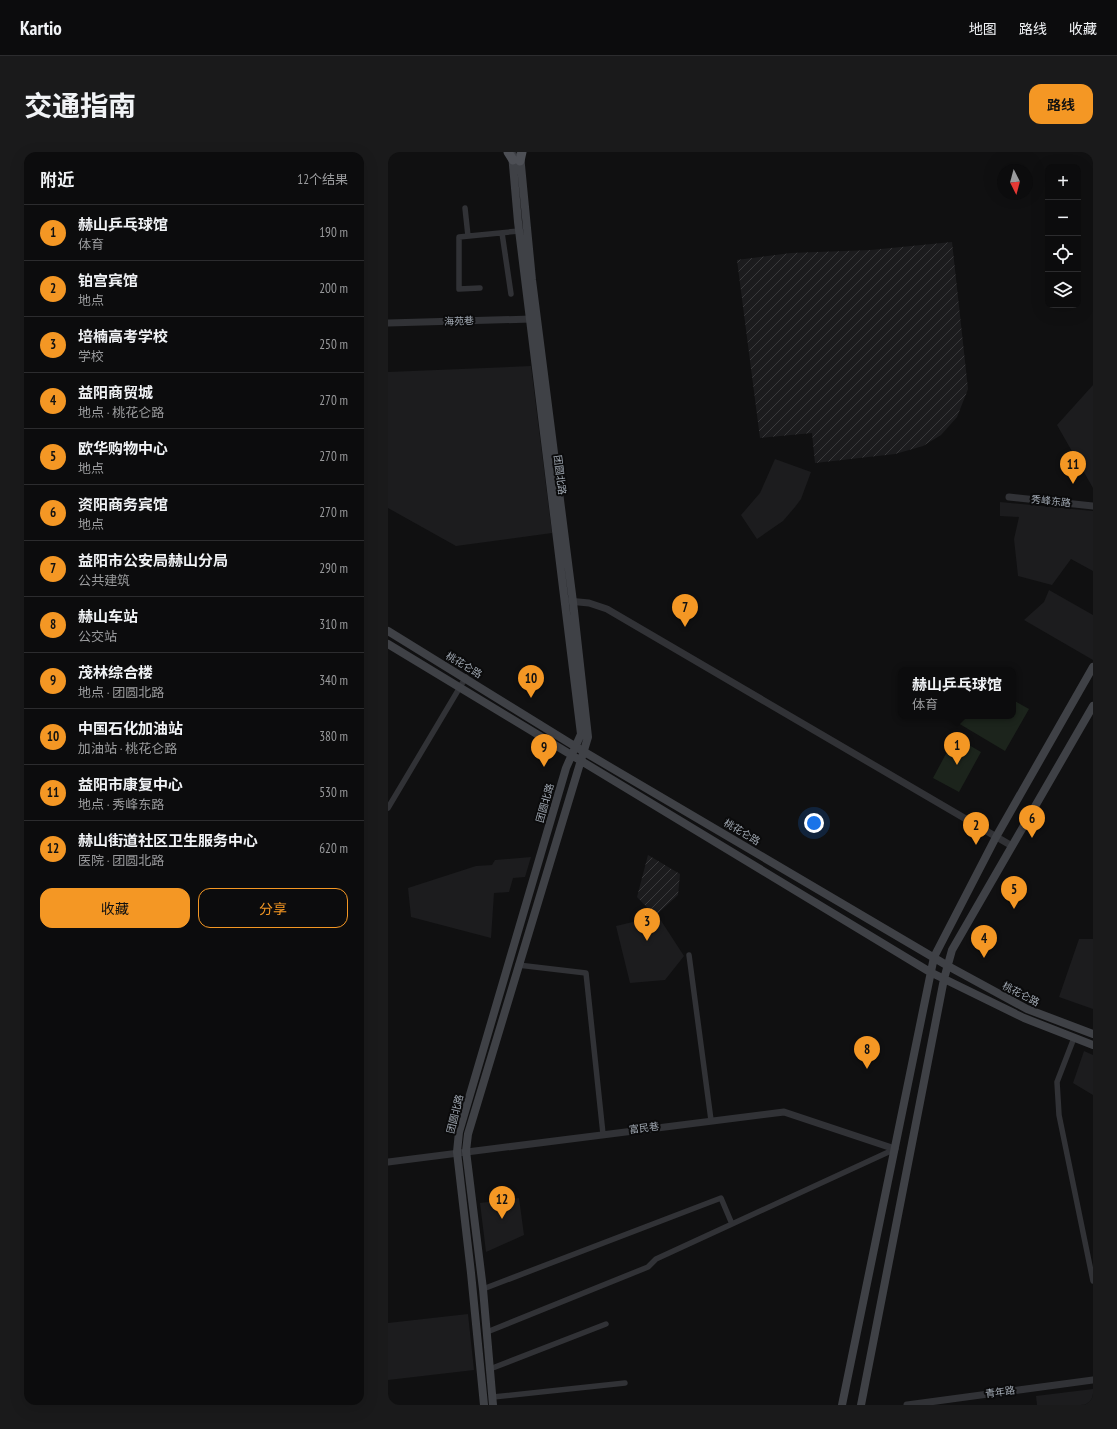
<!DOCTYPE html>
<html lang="zh">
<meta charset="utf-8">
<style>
:root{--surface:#0c0c0d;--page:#1a1a1b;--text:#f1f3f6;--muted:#9a9b9d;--line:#2c2c2e;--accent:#f49724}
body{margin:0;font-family:"PT Sans Narrow","Noto Sans SC",sans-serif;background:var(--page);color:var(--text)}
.controls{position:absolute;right:12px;top:12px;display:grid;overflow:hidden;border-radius:8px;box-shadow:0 4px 16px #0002}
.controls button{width:36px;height:36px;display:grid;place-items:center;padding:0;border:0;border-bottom:1px solid var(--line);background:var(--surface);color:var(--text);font:20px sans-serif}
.compass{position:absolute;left:609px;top:12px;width:36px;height:36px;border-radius:50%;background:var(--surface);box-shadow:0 4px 16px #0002;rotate:174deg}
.you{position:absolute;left:426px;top:671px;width:14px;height:14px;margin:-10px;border:3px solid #fff;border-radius:50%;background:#1a73e8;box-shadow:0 0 0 6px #1a73e833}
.badge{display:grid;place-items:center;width:26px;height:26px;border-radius:50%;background:var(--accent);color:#111;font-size:13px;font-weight:700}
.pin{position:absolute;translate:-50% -33px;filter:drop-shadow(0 1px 2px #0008)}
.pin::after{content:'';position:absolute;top:21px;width:14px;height:12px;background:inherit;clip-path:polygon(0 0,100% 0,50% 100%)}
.popup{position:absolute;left:510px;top:515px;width:118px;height:52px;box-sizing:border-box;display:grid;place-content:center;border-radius:8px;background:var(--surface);filter:drop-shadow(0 1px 3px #0005);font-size:13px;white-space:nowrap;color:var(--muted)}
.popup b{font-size:15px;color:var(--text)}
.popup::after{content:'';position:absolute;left:50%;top:100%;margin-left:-8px;border:8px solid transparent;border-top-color:var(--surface)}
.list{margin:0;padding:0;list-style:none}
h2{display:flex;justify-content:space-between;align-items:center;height:52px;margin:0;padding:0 16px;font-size:17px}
h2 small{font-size:13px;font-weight:400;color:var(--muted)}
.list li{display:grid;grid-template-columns:26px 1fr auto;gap:12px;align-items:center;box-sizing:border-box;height:56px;padding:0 16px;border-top:1px solid var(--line)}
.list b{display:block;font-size:15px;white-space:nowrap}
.list p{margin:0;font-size:13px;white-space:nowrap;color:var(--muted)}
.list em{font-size:13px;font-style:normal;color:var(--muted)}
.actions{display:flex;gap:8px;padding:12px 16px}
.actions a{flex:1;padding:9px 0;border:1px solid var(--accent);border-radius:12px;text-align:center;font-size:14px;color:var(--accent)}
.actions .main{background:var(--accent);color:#111}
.icon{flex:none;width:22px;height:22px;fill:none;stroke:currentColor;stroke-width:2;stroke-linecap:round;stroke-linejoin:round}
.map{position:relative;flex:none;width:705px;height:1253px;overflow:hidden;border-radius:12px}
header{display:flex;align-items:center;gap:24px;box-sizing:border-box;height:56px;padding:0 20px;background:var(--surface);border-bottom:1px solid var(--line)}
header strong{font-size:19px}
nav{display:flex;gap:22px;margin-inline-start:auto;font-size:14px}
.intro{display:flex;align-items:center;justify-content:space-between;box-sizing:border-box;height:96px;padding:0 24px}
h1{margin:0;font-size:28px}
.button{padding:10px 18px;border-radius:12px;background:var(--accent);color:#111;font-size:14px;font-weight:700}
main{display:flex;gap:24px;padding:0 24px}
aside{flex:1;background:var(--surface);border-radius:12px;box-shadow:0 4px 16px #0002}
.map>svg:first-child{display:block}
.built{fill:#1c1c1e}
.industrial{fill:url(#industrial-furrows)}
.garden{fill:#1c241c}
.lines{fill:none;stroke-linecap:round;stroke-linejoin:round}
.minor{stroke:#313236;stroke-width:5.5}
.tertiary{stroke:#313236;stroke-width:7}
.secondary{stroke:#3f4146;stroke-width:8}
.primary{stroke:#4d4f55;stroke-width:9}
.labels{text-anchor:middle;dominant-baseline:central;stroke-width:4;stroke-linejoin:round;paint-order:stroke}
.street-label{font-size:10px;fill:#a0a8b2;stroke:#0b0b0c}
</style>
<header>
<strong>Kartio</strong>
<nav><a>地图</a><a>路线</a><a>收藏</a></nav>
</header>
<div class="intro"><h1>交通指南</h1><a class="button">路线</a></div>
<main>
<aside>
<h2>附近<small>12个结果</small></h2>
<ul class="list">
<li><span class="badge">1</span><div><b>赫山乒乓球馆</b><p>体育</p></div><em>190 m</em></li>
<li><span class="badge">2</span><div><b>铂宫宾馆</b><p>地点</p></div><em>200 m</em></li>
<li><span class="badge">3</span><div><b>培楠高考学校</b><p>学校</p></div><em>250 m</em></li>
<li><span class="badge">4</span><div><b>益阳商贸城</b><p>地点 · 桃花仑路</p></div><em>270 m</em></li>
<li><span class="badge">5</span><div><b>欧华购物中心</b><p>地点</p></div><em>270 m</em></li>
<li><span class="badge">6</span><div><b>资阳商务宾馆</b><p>地点</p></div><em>270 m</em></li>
<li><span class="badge">7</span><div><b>益阳市公安局赫山分局</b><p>公共建筑</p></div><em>290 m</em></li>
<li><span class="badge">8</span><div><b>赫山车站</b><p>公交站</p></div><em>310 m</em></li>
<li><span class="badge">9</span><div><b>茂林综合楼</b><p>地点 · 团圆北路</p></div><em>340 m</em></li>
<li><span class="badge">10</span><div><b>中国石化加油站</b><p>加油站 · 桃花仑路</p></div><em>380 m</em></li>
<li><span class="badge">11</span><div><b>益阳市康复中心</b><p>地点 · 秀峰东路</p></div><em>530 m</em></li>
<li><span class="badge">12</span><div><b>赫山街道社区卫生服务中心</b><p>医院 · 团圆北路</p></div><em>620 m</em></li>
</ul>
<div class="actions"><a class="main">收藏</a><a>分享</a></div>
</aside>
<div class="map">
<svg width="705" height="1253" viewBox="0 0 705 1253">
<defs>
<pattern id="industrial-furrows" width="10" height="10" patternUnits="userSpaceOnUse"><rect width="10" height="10" fill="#1c1c1e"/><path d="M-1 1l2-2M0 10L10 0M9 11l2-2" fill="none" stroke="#3a3a3c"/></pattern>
</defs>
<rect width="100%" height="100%" fill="#101011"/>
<path class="built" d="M143 214 164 381 68 394 0 356V220Z
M705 233V336L669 273Z
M387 307 423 320 413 347 407 355 395 369 369 387 353 363 372 341Z
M612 350 705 359V419L683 407 664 433 630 424 626 387 631 365 612 364Z
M661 438 705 463V508L636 468 656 450Z
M143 705 137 725 125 726 121 740 106 741 103 786 23 765 20 736 88 714 104 713 107 708Z
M270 764 296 804 277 828 242 831 228 774Z
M691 787H705V857L671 845Z
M696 899 705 903V943L685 931Z
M131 1046 136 1083 98 1100 92 1051Z
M80 1162 86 1218 0 1228V1171Z
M705 1237V1253H649L648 1244Z"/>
<path class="industrial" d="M564 90 580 237 569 265 553 283 535 294 507 302 427 311 424 281 372 286 349 108 403 101 483 98Z
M260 703 292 722 290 743 267 764 249 745Z"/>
<path class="garden" d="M625 548 641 557 617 599 565 568 567 564H625Z
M567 585 593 600 571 640 545 626Z"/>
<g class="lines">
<path class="minor" d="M77 56 80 84
M114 81 123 142
M92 136 71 137V85L131 79
M0 656 78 525
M301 803 323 968
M130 813 198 821 215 982
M686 886 669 930 671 963 705 1129
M344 1072 507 997
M95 1137 333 1046 344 1072 268 1107 260 1115 99 1180
M102 1217 218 1172
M105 1245 237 1231"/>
<path class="tertiary" d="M0 171 143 167
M621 345 705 354
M180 449 201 451 219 457 624 694
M0 1010 396 960 507 997
M519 1253 705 1228"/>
<path class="secondary" d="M0 479 188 595 560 814 639 857 705 882
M0 492 542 820 636 866 705 893
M96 1253 83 1121 69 1000 71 980 178 616 193 582 130 70 124 2
M105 1253 95 1137 78 999 80 982 200 585 185 450 144 128 132 3
M454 1253 546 805 608 685 705 515
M473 1253 556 827 564 798 705 554"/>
<path class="primary" d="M120 0 125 8
M132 9 134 0"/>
</g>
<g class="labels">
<g class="street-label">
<text transform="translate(71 169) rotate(-2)">海苑巷</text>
<text transform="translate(172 323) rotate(83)">团圆北路</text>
<text transform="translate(663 349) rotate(6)">秀峰东路</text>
<text transform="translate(76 513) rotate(31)">桃花仑路</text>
<text transform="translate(157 651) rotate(-74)">团圆北路</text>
<text transform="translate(354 680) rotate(31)">桃花仑路</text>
<text transform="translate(633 842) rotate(27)">桃花仑路</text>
<text transform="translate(67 962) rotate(-76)">团圆北路</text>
<text transform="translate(256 976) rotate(-7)">富民巷</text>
<text transform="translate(612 1240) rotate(-8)">青年路</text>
</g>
</g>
</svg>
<div class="controls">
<button>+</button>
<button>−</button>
<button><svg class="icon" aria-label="locate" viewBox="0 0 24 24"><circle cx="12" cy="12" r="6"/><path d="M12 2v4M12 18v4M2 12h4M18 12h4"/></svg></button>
<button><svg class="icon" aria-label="layers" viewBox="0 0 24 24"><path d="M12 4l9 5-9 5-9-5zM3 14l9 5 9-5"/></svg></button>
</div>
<svg class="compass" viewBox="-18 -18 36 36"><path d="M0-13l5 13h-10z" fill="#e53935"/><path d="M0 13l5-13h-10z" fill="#9a9b9d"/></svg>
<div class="you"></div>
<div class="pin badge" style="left:569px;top:613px">1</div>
<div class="popup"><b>赫山乒乓球馆</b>体育</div>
<div class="pin badge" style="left:588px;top:693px">2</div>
<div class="pin badge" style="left:259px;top:789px">3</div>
<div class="pin badge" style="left:596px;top:806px">4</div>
<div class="pin badge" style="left:626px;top:757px">5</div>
<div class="pin badge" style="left:644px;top:686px">6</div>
<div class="pin badge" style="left:297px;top:475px">7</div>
<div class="pin badge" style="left:479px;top:917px">8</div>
<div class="pin badge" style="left:156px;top:615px">9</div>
<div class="pin badge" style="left:143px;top:546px">10</div>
<div class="pin badge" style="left:685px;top:332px">11</div>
<div class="pin badge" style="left:114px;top:1067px">12</div>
</div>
</main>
